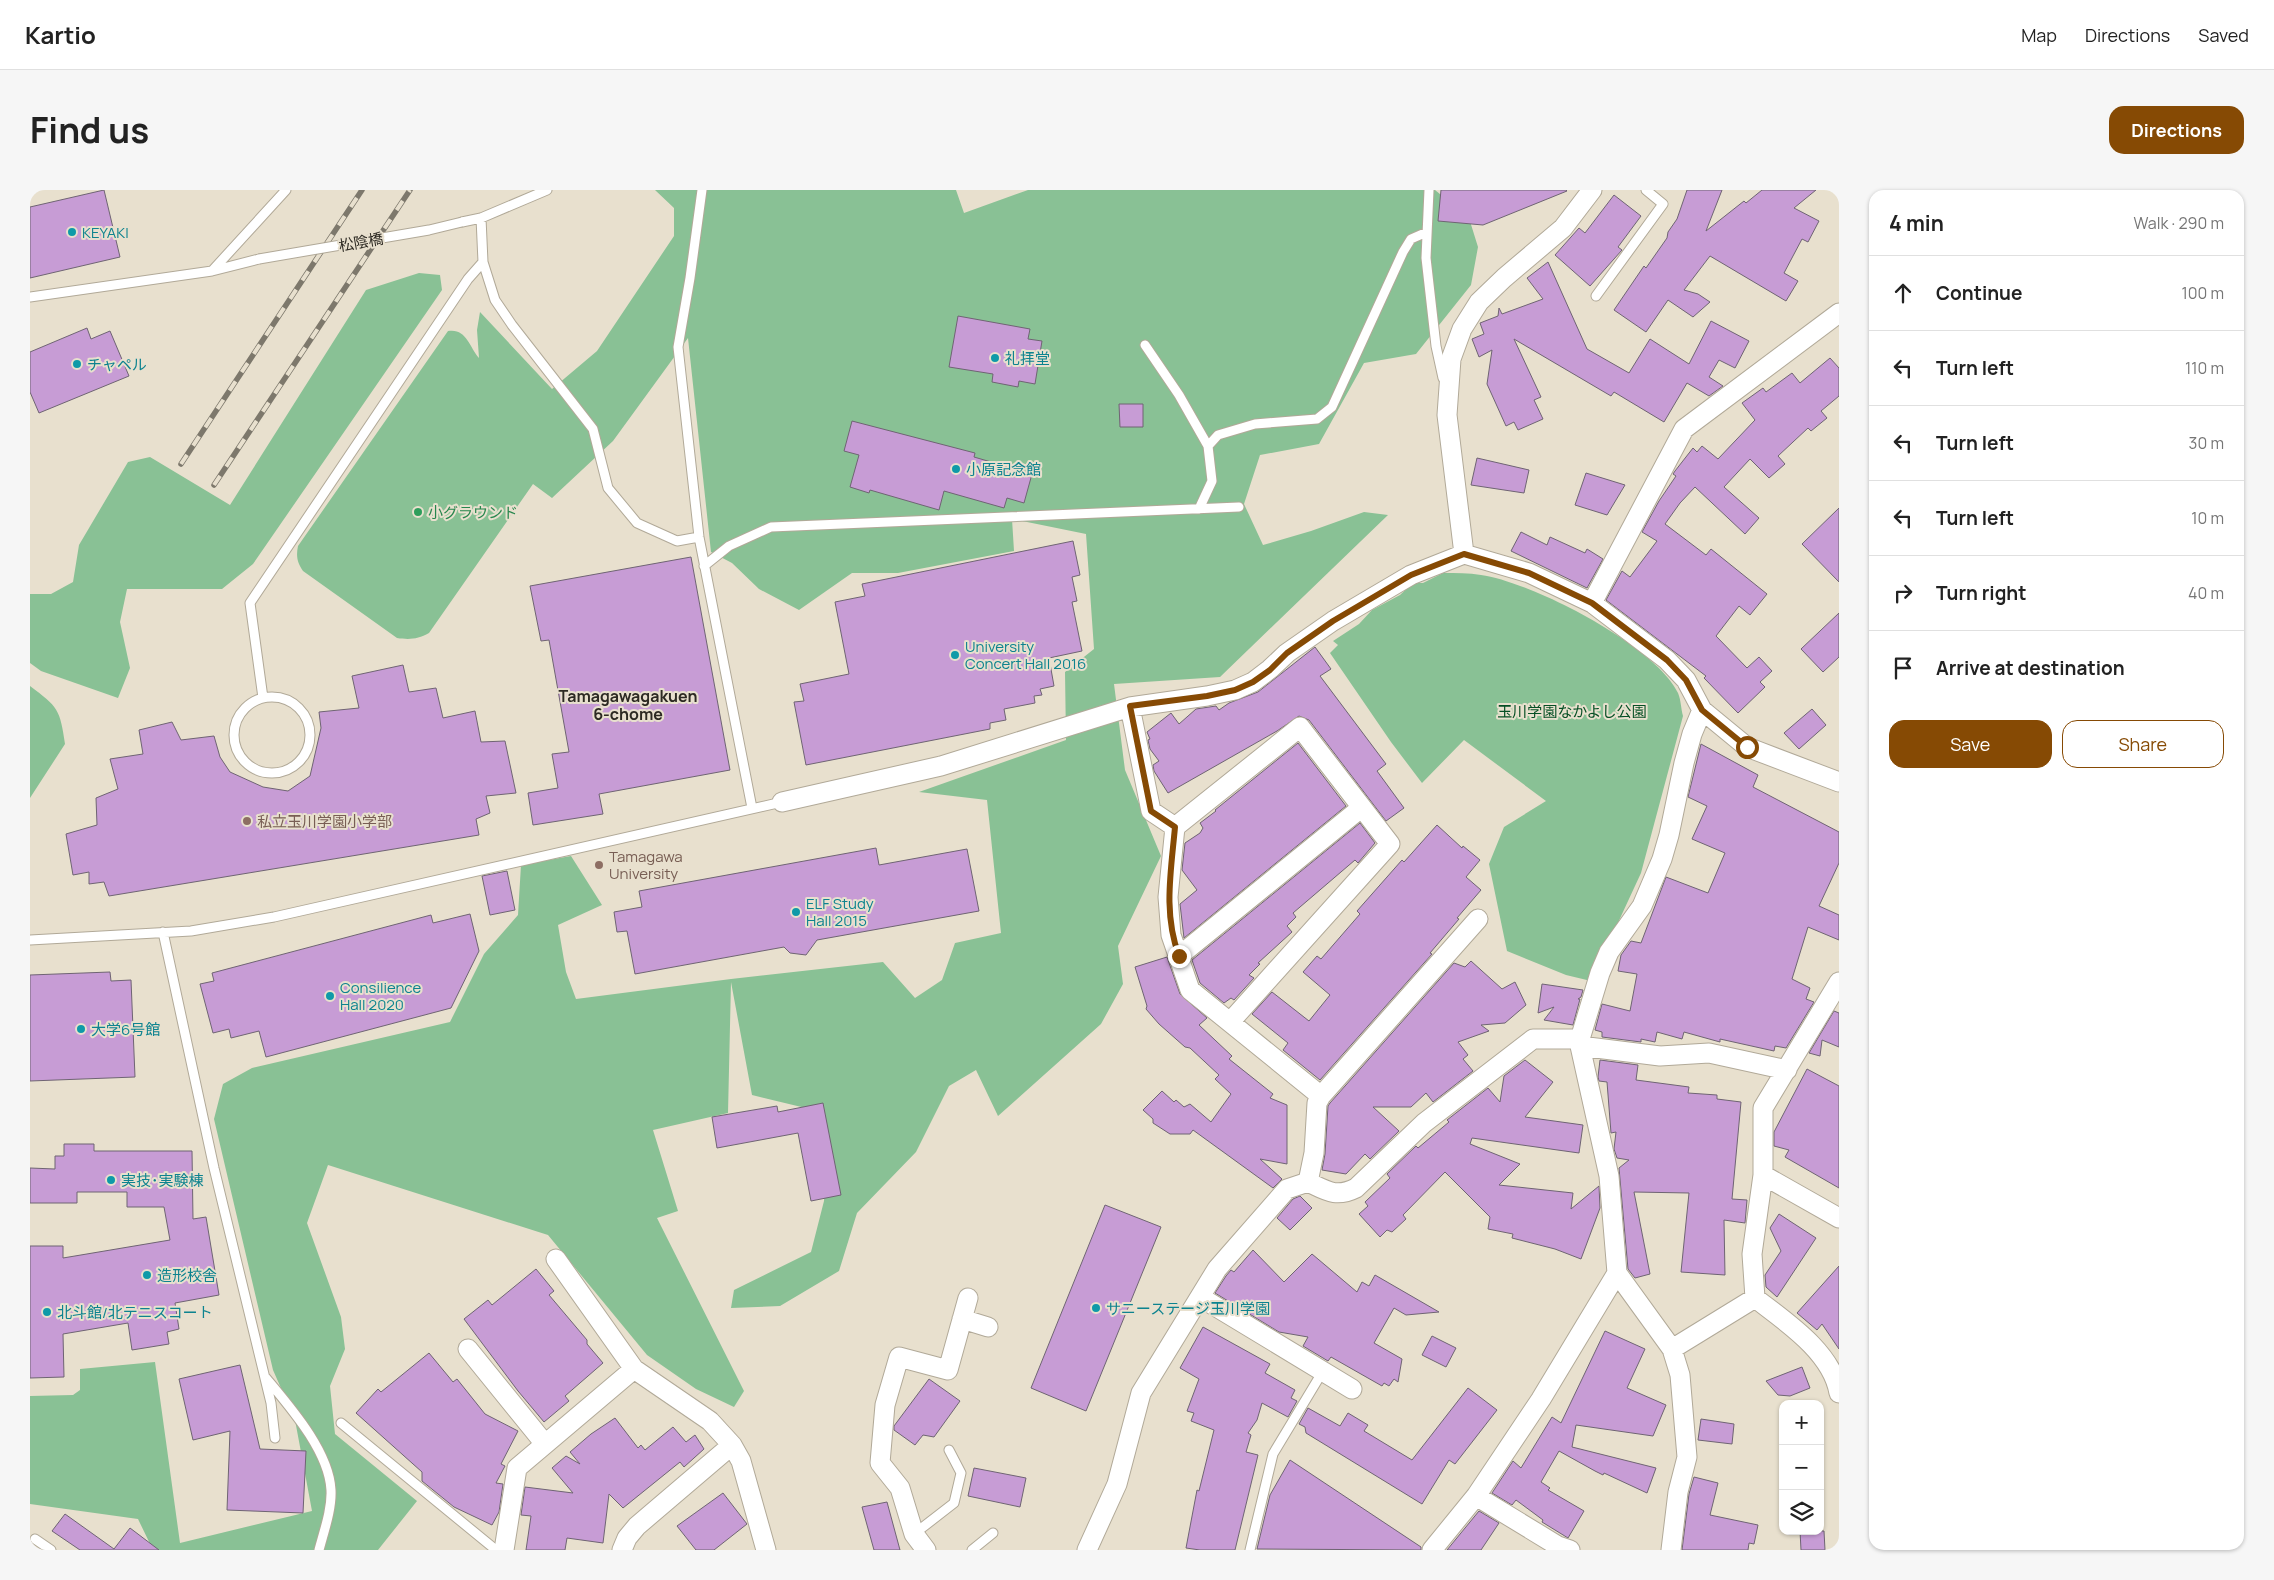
<!DOCTYPE html>
<meta charset="utf-8">
<style>
:root{--surface:#fff;--page:#f6f6f6;--text:#222;--muted:#767676;--line:#e0e0e0;--accent:#864a04}
body{margin:0;font-family:Manrope,"Noto Sans JP",sans-serif;background:var(--page);color:var(--text)}
.controls{position:absolute;right:15px;bottom:15px;display:grid;overflow:hidden;border-radius:10px;box-shadow:0 1px 4px #0004}
.controls button{width:45px;height:45px;display:grid;place-items:center;padding:0;border:0;border-bottom:1px solid var(--line);background:var(--surface);color:var(--text);font:25px sans-serif}
.stop{position:absolute;width:15px;height:15px;margin:-11px;border:4px solid #864a04;border-radius:50%;background:#fff}
.stop.end{background:#864a04;border-color:#fff;box-shadow:0 1px 5px #0008}
.list{margin:0;padding:0;list-style:none}
h2{display:flex;justify-content:space-between;align-items:center;height:65px;margin:0;padding:0 20px;font-size:21px}
h2 small{font-size:16px;font-weight:400;color:var(--muted)}
.list li{display:grid;grid-template-columns:32px 1fr auto;gap:15px;align-items:center;box-sizing:border-box;height:75px;padding:0 20px;border-top:1px solid var(--line)}
.list b{display:block;font-size:19px;white-space:nowrap}
.list em{font-size:16px;font-style:normal;color:var(--muted)}
.actions{display:flex;gap:10px;padding:15px 20px}
.actions a{flex:1;padding:11px 0;border:1px solid var(--accent);border-radius:15px;text-align:center;font-size:18px;color:var(--accent)}
.actions .main{background:var(--accent);color:#fff}
.icon{flex:none;width:28px;height:28px;fill:none;stroke:currentColor;stroke-width:2;stroke-linecap:round;stroke-linejoin:round}
.map{position:relative;flex:none;width:1809px;height:1360px;overflow:hidden;border-radius:15px}
header{display:flex;align-items:center;gap:30px;box-sizing:border-box;height:70px;padding:0 25px;background:var(--surface);border-bottom:1px solid var(--line)}
header strong{font-size:24px}
nav{display:flex;gap:28px;margin-inline-start:auto;font-size:18px}
.intro{display:flex;align-items:center;justify-content:space-between;box-sizing:border-box;height:120px;padding:0 30px}
h1{margin:0;font-size:35px}
.button{padding:12px 22px;border-radius:15px;background:var(--accent);color:#fff;font-size:18px;font-weight:700}
main{display:flex;gap:30px;padding:0 30px}
aside{flex:1;background:var(--surface);border-radius:15px;box-shadow:0 1px 4px #0004}
.map>svg:first-child{display:block}
.green{fill:#89c195}
.building{fill:#c79cd5;stroke:#6f6473}
.lines{fill:none;stroke-linecap:round;stroke-linejoin:round}
.service-casing{stroke:#b1a998;stroke-width:11}
.minor-casing{stroke:#b1a998;stroke-width:21}
.service{stroke:#fff;stroke-width:9}
.minor{stroke:#fff;stroke-width:19}
.rail-casing{stroke:#7d786c;stroke-width:5.5}
.rail{stroke:#e8e0ce;stroke-width:4;stroke-dasharray:11;stroke-linecap:butt}
.service-bridge-casing{stroke:#b1a998;stroke-width:11;stroke-linecap:butt}
.service-bridge{stroke:#fff;stroke-width:9}
.route{stroke:#864a04;stroke-width:6}
.culture-dot{fill:#0f9aa8;stroke:#e8e0ce;stroke-width:2}
.leisure-dot{fill:#2e9e5b;stroke:#e8e0ce;stroke-width:2}
.education-dot{fill:#8d6e63;stroke:#e8e0ce;stroke-width:2}
.labels{text-anchor:middle;dominant-baseline:central;stroke-width:4;stroke-linejoin:round;paint-order:stroke}
.culture-label{font-size:15px;fill:#0d838f;stroke:#e8e0ce;text-anchor:start}
.street-label{font-size:15px;fill:#2d2a23;stroke:#e8e0ce}
.leisure-label{font-size:15px;fill:#27864d;stroke:#e8e0ce;text-anchor:start}
.park-label{font-size:15px;fill:#054f24;stroke:#e8e0ce}
.education-label{font-size:15px;fill:#785e54;stroke:#e8e0ce;text-anchor:start}
.neighbourhood-label{font-size:16px;font-weight:bold;fill:#2d2a23;stroke:#e8e0ce}
</style>
<header>
<strong>Kartio</strong>
<nav><a>Map</a><a>Directions</a><a>Saved</a></nav>
</header>
<div class="intro"><h1>Find us</h1><a class="button">Directions</a></div>
<main>
<div class="map">
<svg width="1809" height="1360" viewBox="0 0 1809 1360">
<rect width="100%" height="100%" fill="#e8e0ce"/>
<path class="green" d="M625 0H926L934 23 998 0H1405L1439 28 1448 57 1441 95 1386 164 1334 173 1289 254 1230 265 1214 314 1233 355 1281 341 1334 322 1358 325 1190 487 1084 494 1095 580 1131 666 1088 756 1093 794 1071 834 968 926 946 880 919 896 886 962 827 1023 809 1081 750 1116 701 1118 704 1100 781 1062 794 1011 797 966 788 921 722 905 701 792 698 923 623 940 648 1021 627 1028 714 1201 704 1217 666 1199 617 1165 518 1045 298 975 277 1033 311 1127 315 1159 300 1196 305 1244 387 1311 348 1360H123L108 1329 0 1314V1206L43 1205 50 1200V1179L125 1172 150 1353 282 1321 265 1230 243 1180 184 929 193 894 222 878 420 832 454 764 488 725 491 675 541 666 572 715 528 735 536 782 546 809 701 789 853 772 885 808 912 790 925 753 971 743 957 610 889 602 1036 550 1035 482 1064 459 1056 344 982 329 984 361 868 383H822L769 420 729 399 702 373 681 362 658 148 583 251 522 308 503 294 399 443C388 449 380 450 367 448L273 381C267 372 266 366 268 356L418 141C436 138 439 156 449 168L447 140 450 122 522 199 567 161 644 46V18Z
M389 83 410 85 412 100 223 374 192 399H97L90 432 100 478 88 508 11 481 0 473V404H21L43 392 49 355 98 272 120 267 200 315 336 100Z
M1413 383C1426 383 1439 383 1451 385 1502 392 1626 456 1648 503 1651 510 1651 519 1653 526L1611 683 1561 791 1536 785 1477 761 1459 674 1474 637 1516 611 1434 550 1392 593 1361 552 1300 463 1308 455 1303 451 1329 434 1342 420 1370 405 1383 393H1393Z
M0 496C28 517 30 519 35 554L0 608Z"/>
<path class="building" d="M74 0 90 67 0 88V17Z
M1411 0H1536L1537 1 1453 35 1408 31Z
M1657 0H1692L1676 41 1714 11 1716 13 1732 0H1786L1764 18 1789 31 1778 52 1772 49 1754 83 1768 91 1756 111 1680 66 1654 100 1668 104 1680 112 1663 127 1638 110 1616 142 1584 120 1614 76 1616 78 1637 48 1638 42 1647 29Z
M1584 5 1611 26 1588 57 1592 60 1560 96 1525 65 1549 38 1555 43Z
M1518 72 1557 159 1599 183 1620 149 1659 174 1681 131 1719 151 1705 178 1689 170 1679 187 1693 196 1679 206 1657 193 1634 232 1584 202 1581 206 1484 149 1511 207 1504 210 1513 229 1488 240 1484 232 1476 236 1457 194 1462 160 1449 167 1442 149 1454 144 1450 133 1468 126 1469 118 1472 124 1513 109 1497 88Z
M928 126 1000 139 998 149 1012 151 1005 194 989 191 988 197 962 192 963 184 919 177Z
M57 138 61 149 80 141 99 186 9 223 0 202V162Z
M1800 168 1809 178V206L1791 221 1797 228 1781 241 1778 238 1748 266 1755 274 1739 288 1720 269 1694 297 1729 328 1715 344 1665 297 1650 313 1635 334 1676 365 1681 359 1737 404 1720 425 1709 416 1686 446 1717 478 1729 467 1742 481 1730 492 1735 497 1708 523 1674 488 1676 486 1576 410 1592 381 1600 387 1627 351 1612 342 1629 311 1646 286 1643 284 1645 281 1663 258 1667 262 1672 256 1688 269 1725 230 1712 213 1733 198 1736 202 1762 183 1770 193Z
M1089 214H1113V237H1090Z
M822 231 945 263 944 267 1002 284 994 313 977 308 974 318 914 301 909 320 840 300 839 303 820 297 829 265 814 261Z
M1447 268 1499 280 1494 303 1441 295Z
M1556 283 1595 295 1577 325 1545 315Z
M1809 318V392L1772 354Z
M1491 342 1517 355 1520 347 1555 363 1557 359 1573 369 1557 398 1481 361Z
M1043 351 1050 385 1042 387 1047 411 1042 412 1052 461 1019 468 1024 496 1010 499 1012 505 1004 506 1005 513 974 519 976 530 960 533V539L776 575 764 512 774 511 770 494 819 484 805 412 835 406 832 394Z
M661 367 700 580 569 604 573 624 503 635 498 603 528 598 522 564 539 562 519 450 511 451 500 396Z
M1809 423V467L1793 482 1771 459Z
M1285 457 1301 479 1290 486 1356 574 1347 581 1374 618 1356 631 1279 530 1269 526 1247 541 1138 603 1124 581 1123 575 1129 571 1120 559 1118 550 1120 549 1117 542 1141 523 1149 534 1166 519 1186 516 1189 520 1199 513 1228 502Z
M373 475 379 502 406 498 413 528 445 521 451 552 475 551 486 603 456 606 460 623 446 629 449 645 79 706 74 692 59 694V682L43 685 36 644 67 635 66 608 88 599 80 569 113 564 109 540 142 532 151 550 184 546 190 567 200 582 233 597 258 601 280 586 291 538 289 522 329 518 322 486Z
M1782 519 1796 535 1769 559 1754 543Z
M1268 553 1316 616 1154 748 1150 714 1167 700 1152 680 1155 653 1170 643 1173 638 1170 633 1186 621 1185 620Z
M1671 554 1728 585 1723 597 1809 642V673L1789 716 1809 725V750L1778 737 1762 789 1780 798 1776 809 1784 812 1756 858 1745 856 1744 861 1690 849V852L1654 842 1652 849 1627 842 1625 852 1611 849V852L1572 847V842L1565 840 1572 814 1600 821 1607 784 1588 781 1591 765 1601 751 1611 753 1636 687 1678 703 1695 663 1662 649 1677 616 1658 607Z
M1330 633 1345 653 1328 673 1325 670 1263 723 1266 727 1257 736 1262 742 1228 773 1230 774 1219 785 1224 788 1204 810 1201 808 1194 813 1170 793 1162 770Z
M1407 635 1432 658 1433 656 1450 670 1436 687 1451 700 1427 728 1429 729 1400 763 1402 764 1290 890 1253 860 1258 853 1222 824 1242 802 1279 831 1300 805 1273 782 1287 766 1291 769 1330 724 1327 721 1372 670 1374 672Z
M846 658 849 675 937 659 949 721 787 750 776 765 760 763 754 757 605 784 597 741 587 742 584 722 612 717 609 701Z
M477 681 485 720 460 725 452 686Z
M440 724 449 761 421 818 236 867 229 841 201 848 199 839 183 843 170 794 184 791 182 783 401 725 403 733Z
M1137 767 1150 804 1177 828 1169 835 1202 866 1199 869 1243 904 1240 908 1257 915V974L1230 969 1252 989 1243 998 1163 940 1160 944H1140L1123 933V929L1113 920 1132 901 1144 912 1146 910 1154 917 1160 914 1181 932 1201 904 1185 889 1189 885 1160 858 1155 857 1129 834 1116 819 1117 816 1105 777Z
M1441 771 1472 799 1485 792 1496 815 1475 833 1451 835 1459 841 1428 852 1438 865 1433 869 1443 881 1403 912 1396 903 1381 917H1343L1369 941 1340 969 1335 964 1316 984 1292 980 1295 964 1298 916 1300 913 1424 773 1435 777Z
M80 782 81 791 101 790 105 887 0 891V785Z
M1512 794 1553 800 1551 807 1548 809H1550L1543 835 1514 830 1524 817 1508 823Z
M1804 821 1809 823V857L1792 850 1790 866 1779 863Z
M1495 870 1523 892 1495 927 1553 935 1549 963 1442 948 1440 954 1490 974 1469 995 1543 1003 1541 1019 1569 996 1570 1018 1551 1069 1525 1059 1482 1048 1483 1044 1458 1039 1460 1027 1415 982 1373 1025 1376 1029 1362 1042 1357 1040 1350 1047 1329 1024 1338 1016 1335 1012 1360 988 1357 984 1386 956 1388 958 1419 932 1417 930 1458 898 1470 912 1474 886Z
M1570 870 1608 875 1606 890 1659 897 1658 903 1687 905V909L1711 912 1702 1009 1717 1010 1715 1033 1694 1030 1695 1085 1651 1082 1659 1003 1604 1002 1620 1084 1605 1088 1598 1079 1589 978 1599 970 1587 968 1584 959 1586 942 1581 943 1577 892 1569 891 1568 887Z
M1777 879 1809 896V998L1755 967 1759 960 1744 956V942Z
M793 913 811 1005 781 1011 768 943 687 958 682 927 747 916 748 922Z
M34 954H64V961H162L163 1029 176 1027 189 1105 145 1113 149 1139 137 1142 139 1154 102 1160 98 1133 33 1144 34 1187 0 1188V1056H33V1068L140 1050 134 1017H97V1002H47V1013H0V978L25 979V966H34Z
M1270 1006 1282 1018 1260 1040 1247 1028 1263 1009Z
M1075 1015 1131 1037 1056 1221 1001 1198Z
M1749 1024 1786 1048 1747 1107 1736 1097 1735 1085 1751 1061 1740 1038Z
M1223 1060 1254 1092 1282 1064 1327 1102 1332 1092 1339 1096 1345 1085 1409 1122 1376 1125 1364 1118 1344 1153 1372 1169 1368 1192 1364 1189 1359 1196 1354 1193 1352 1196 1301 1167 1298 1171 1273 1156 1278 1147 1249 1142 1185 1103 1196 1086 1201 1080 1204 1082Z
M1809 1076V1159L1792 1134 1787 1140 1767 1123Z
M506 1079 524 1101 519 1105 557 1150V1154L573 1173 535 1206 539 1211 514 1232 488 1201 434 1129 458 1110 462 1115Z
M1173 1137 1240 1174 1235 1183 1265 1200 1261 1208 1267 1211 1258 1227 1232 1213 1227 1230 1218 1243 1221 1245 1216 1262 1228 1265 1205 1360H1170L1156 1358 1167 1300 1169 1301 1184 1240 1161 1231 1164 1223 1157 1221 1169 1189 1150 1178Z
M1575 1141 1615 1159 1597 1198 1636 1215 1623 1246 1546 1235 1542 1257 1626 1278 1617 1303 1574 1283 1573 1285 1565 1281 1529 1261 1511 1292 1520 1298 1518 1300 1554 1321 1538 1348 1512 1332 1513 1330 1486 1310 1482 1315 1462 1303 1483 1271 1491 1278 1522 1227 1531 1233Z
M1402 1146 1426 1158 1416 1177 1392 1165Z
M399 1163 423 1192 427 1189 455 1224 488 1241 471 1274 475 1276 466 1293 473 1294 469 1322 462 1335 424 1317 392 1291V1282L326 1223 348 1199 351 1202Z
M210 1175 230 1259 276 1261 273 1323 197 1320 200 1241 163 1250 149 1189Z
M1772 1177 1780 1198 1760 1206 1748 1205 1736 1191Z
M899 1189 930 1211 904 1247 893 1245 885 1255 864 1240V1236Z
M1438 1198 1467 1220 1425 1274 1419 1270 1392 1314 1276 1243 1275 1237 1269 1234 1278 1218 1310 1236 1318 1223 1338 1235 1334 1241 1382 1270Z
M585 1228 608 1258 611 1255 615 1260 643 1237 656 1252 665 1245 674 1259 654 1277 650 1272 593 1318 579 1304 573 1353 537 1348 535 1360H496L501 1326 491 1325 495 1297 543 1303 522 1278 536 1266 550 1274 540 1262 561 1244Z
M1671 1229 1704 1234 1702 1254 1668 1250Z
M1260 1270 1391 1357V1360L1227 1359 1240 1305Z
M944 1278 996 1288 990 1317 938 1306Z
M1664 1287 1688 1293 1680 1325 1728 1335 1724 1354 1719 1353 1718 1360H1652L1659 1304Z
M693 1303 717 1334 684 1360H666L647 1336Z
M857 1312 870 1360H844L832 1317Z
M1449 1321 1469 1333 1451 1360H1417Z
M35 1324 84 1359 100 1338 129 1360H50L22 1341Z
M1770 1341H1794L1795 1360H1771Z"/>
<g class="lines">
<g class="service-casing">
<path id="service" d="M672 0 660 88 648 157 669 347 722 618
M1399 0 1396 68 1406 156 1413 188
M451 28 453 72 465 110 482 135 563 239 578 298 607 333 647 351 669 347
M432 32 451 28 517 0
M182 81 256 0
M1566 106 1633 14 1616 0
M0 107 182 81 229 69
M1115 155 1149 205 1178 256 1182 291 1169 319
M1178 256 1188 245 1225 234 1287 229 1302 217 1373 62 1381 49 1397 42
M674 376 699 356 741 337 1209 317
M204 545a38 38 0 1 1 76 0a38 38 0 1 1-76 0Z
M233 508 220 413 438 89 453 72
M133 742 184 978 241 1213 245 1248
M0 750 161 741 244 727 752 612
M236 1188C260 1217 299 1261 301 1300 302 1319 294 1341 289 1360
M311 1233 466 1360
M884 1344 924 1313 931 1283 919 1260
M5 1349 21 1360
M942 1360 963 1343
M1220 1360 1243 1264 1293 1181"/>
</g>
<g class="minor-casing">
<path id="minor" d="M1434 364 1417 225 1421 169 1432 139 1449 112 1474 88 1533 38 1562 0
M1562 413 1654 239 1809 123
M1100 517 1121 621 1145 637 1138 707 1141 745 1160 800 1291 906
M752 612 911 576 1100 517 1177 506 1205 500 1223 492 1240 479 1257 463 1303 431 1381 385 1434 364 1499 383 1562 413 1637 470 1656 490 1672 520 1717 557 1809 592
M1145 637 1270 537 1360 654 1200 832
M1149 766 1331 618
M1550 856 1630 866 1679 863 1757 880
M1733 985 1809 1028
M1278 992C1297 1001 1306 1008 1326 998L1394 933 1503 849H1550
M526 1069 604 1179 680 1231 702 1255 711 1271 736 1360
M1170 1107 1322 1199
M1725 1108 1722 1064 1733 985V918L1809 792
M932 1129 958 1137
M438 1159 515 1254
M1642 1159 1725 1108C1756 1132 1802 1162 1809 1203
M1446 1306 1528 1356 1540 1360
M474 1360 487 1278 604 1179
M592 1360 597 1348 607 1336 702 1255
M896 1360 884 1344 870 1298 850 1273 855 1215 869 1167 918 1180 938 1108
M1057 1360 1087 1294 1111 1203 1187 1079 1257 999 1278 992 1284 963 1287 913 1291 906 1448 729
M1402 1360 1446 1306 1511 1209 1587 1083
M1641 1360 1648 1302 1657 1267 1650 1185 1642 1159 1587 1083 1579 986 1550 856V849L1570 783 1579 762 1612 716 1632 669 1639 645 1654 573 1662 544 1672 520"/>
</g>
<use href="#service" class="service"/>
<use href="#minor" class="minor"/>
<g class="rail-casing">
<path id="rail" d="M151 274 332 0
M184 295 380 0"/>
</g>
<use href="#rail" class="rail"/>
<g class="service-bridge-casing">
<path id="service-bridge" d="M229 69 399 40 432 32"/>
</g>
<use href="#service-bridge" class="service-bridge"/>
</g>
<g class="lines">
<path class="route" d="M1149 766C1133 723 1141 682 1145 637L1121 621 1100 516 1177 506 1205 500 1223 492 1240 480 1257 463 1303 431 1381 385 1434 364 1499 383 1562 413 1637 470 1656 490 1672 520 1717 557"/>
</g>
<g class="culture-dot">
<circle cx="42" cy="42" r="5"/>
<circle cx="965" cy="168" r="5"/>
<circle cx="47" cy="174" r="5"/>
<circle cx="926" cy="279" r="5"/>
<circle cx="925" cy="465" r="5"/>
<circle cx="766" cy="722" r="5"/>
<circle cx="300" cy="806" r="5"/>
<circle cx="51" cy="839" r="5"/>
<circle cx="81" cy="990" r="5"/>
<circle cx="117" cy="1085" r="5"/>
<circle cx="1066" cy="1118" r="5"/>
<circle cx="17" cy="1122" r="5"/>
</g>
<circle class="leisure-dot" cx="388" cy="322" r="5"/>
<g class="education-dot">
<circle cx="217" cy="631" r="5"/>
<circle cx="569" cy="675" r="5"/>
</g>
<g class="labels">
<g class="culture-label">
<text x="52" y="42">KEYAKI</text>
<text x="975" y="168">礼拝堂</text>
<text x="57" y="174">チャペル</text>
<text x="936" y="279">小原記念館</text>
<text x="935" y="456">University<tspan x="935" dy="17">Concert Hall 2016</tspan></text>
<text x="776" y="713">ELF Study<tspan x="776" dy="17">Hall 2015</tspan></text>
<text x="310" y="797">Consilience<tspan x="310" dy="17">Hall 2020</tspan></text>
<text x="61" y="839">大学6号館</text>
<text x="91" y="990">実技･実験棟</text>
<text x="127" y="1085">造形校舎</text>
<text x="1076" y="1118">サニーステージ玉川学園</text>
<text x="27" y="1122">北斗館/北テニスコート</text>
</g>
<g class="street-label">
<text transform="translate(331 52) rotate(-10)">松陰橋</text>
</g>
<g class="leisure-label">
<text x="398" y="322">小グラウンド</text>
</g>
<g class="park-label">
<text x="1542" y="521">玉川学園なかよし公園</text>
</g>
<g class="education-label">
<text x="227" y="631">私立玉川学園小学部</text>
<text x="579" y="666">Tamagawa<tspan x="579" dy="17">University</tspan></text>
</g>
<g class="neighbourhood-label">
<text x="598" y="506">Tamagawagakuen<tspan x="598" dy="18">6-chome</tspan></text>
</g>
</g>
</svg>
<div class="controls">
<button>+</button>
<button>−</button>
<button><svg class="icon" aria-label="layers" viewBox="0 0 24 24"><path d="M12 4l9 5-9 5-9-5zM3 14l9 5 9-5"/></svg></button>
</div>
<div class="stop" style="left:1717px;top:557px"></div>
<div class="stop end" style="left:1149px;top:766px"></div>
</div>
<aside>
<h2>4 min<small>Walk · 290 m</small></h2>
<ul class="list">
<li><svg class="icon" aria-label="ahead" viewBox="0 0 24 24"><path d="M12 20V5M6 11l6-6 6 6"/></svg><div><b>Continue</b></div><em>100 m</em></li>
<li><svg class="icon" aria-label="left" viewBox="0 0 24 24"><path d="M17 20v-9H6M10 6l-5 5 5 5"/></svg><div><b>Turn left</b></div><em>110 m</em></li>
<li><svg class="icon" aria-label="left" viewBox="0 0 24 24"><path d="M17 20v-9H6M10 6l-5 5 5 5"/></svg><div><b>Turn left</b></div><em>30 m</em></li>
<li><svg class="icon" aria-label="left" viewBox="0 0 24 24"><path d="M17 20v-9H6M10 6l-5 5 5 5"/></svg><div><b>Turn left</b></div><em>10 m</em></li>
<li><svg class="icon" aria-label="right" viewBox="0 0 24 24"><path d="M7 20v-9h11M14 6l5 5-5 5"/></svg><div><b>Turn right</b></div><em>40 m</em></li>
<li><svg class="icon" aria-label="arrive" viewBox="0 0 24 24"><path d="M6 21V4h12l-3 4 3 4H6"/></svg><div><b>Arrive at destination</b></div></li>
</ul>
<div class="actions"><a class="main">Save</a><a>Share</a></div>
</aside>
</main>
